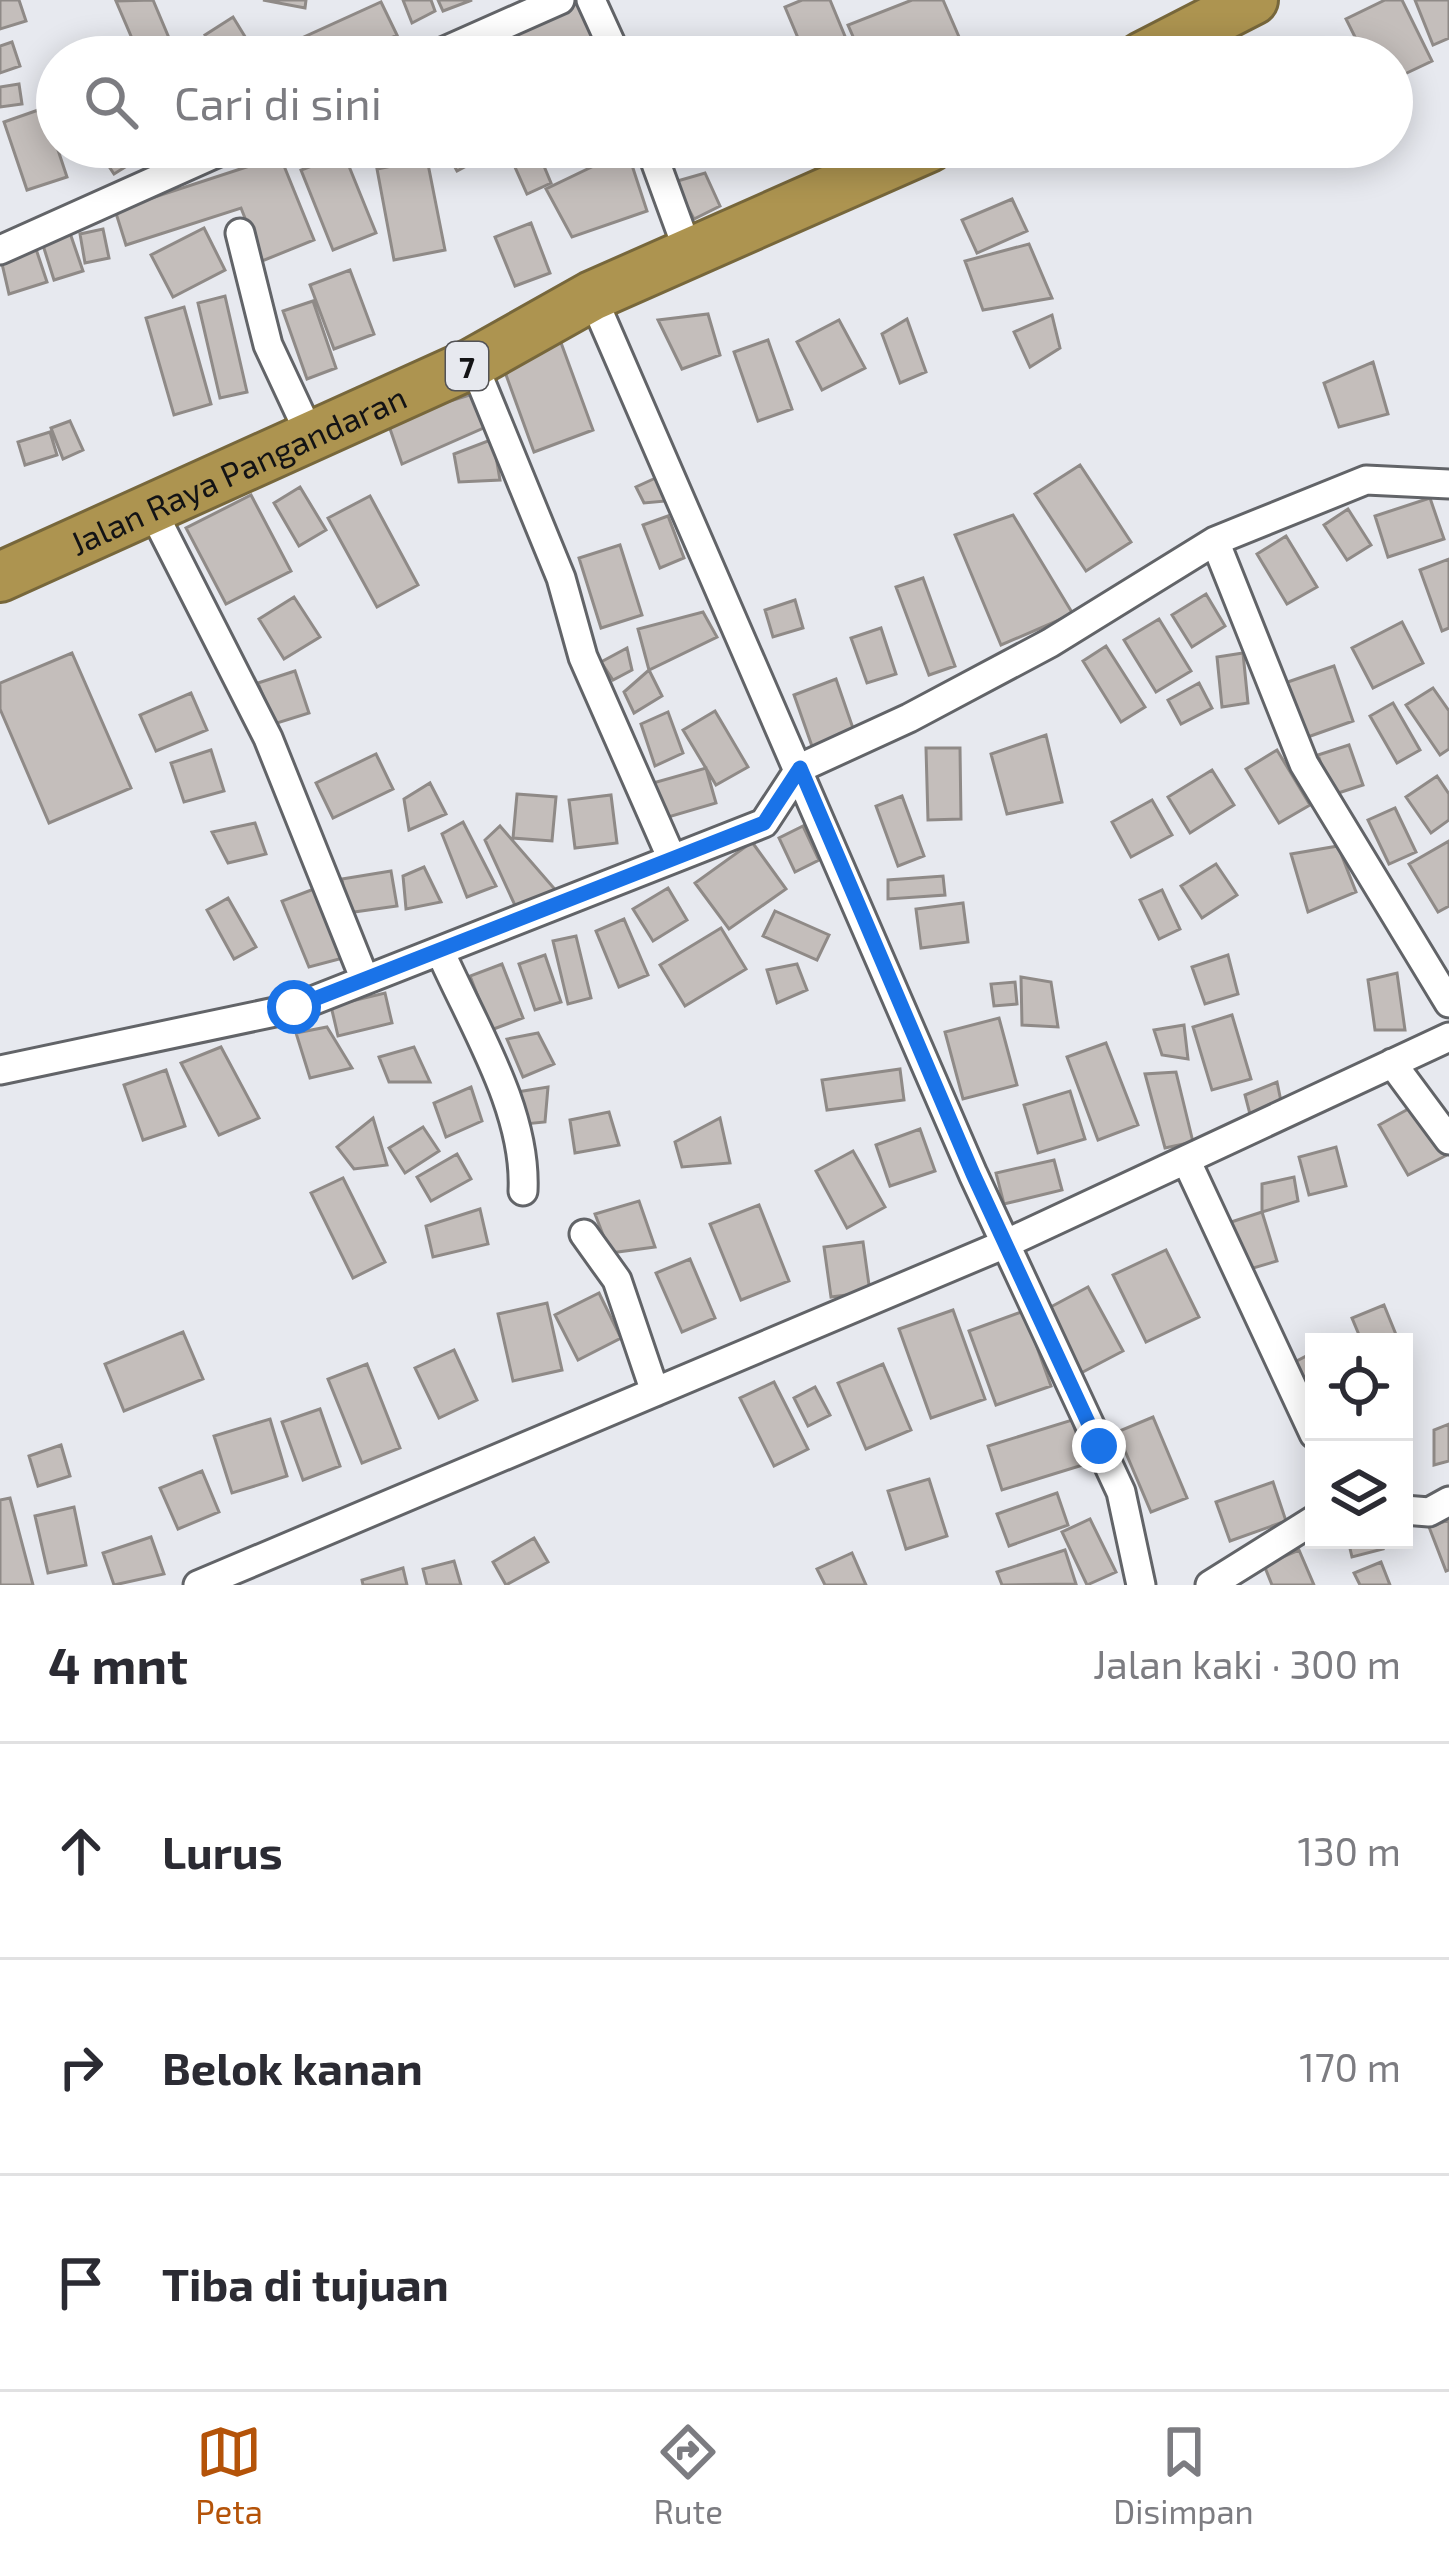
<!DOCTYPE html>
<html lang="id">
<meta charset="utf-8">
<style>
:root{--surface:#fff;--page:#f7f7f7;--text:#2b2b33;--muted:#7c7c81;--line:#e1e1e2;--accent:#b45309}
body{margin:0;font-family:"Exo 2",sans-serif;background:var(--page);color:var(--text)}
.controls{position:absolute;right:36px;bottom:36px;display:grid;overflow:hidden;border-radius:0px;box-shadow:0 6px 30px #0003}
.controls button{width:108px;height:108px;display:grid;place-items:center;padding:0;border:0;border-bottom:3px solid var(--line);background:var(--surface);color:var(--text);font:60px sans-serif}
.stop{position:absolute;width:36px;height:36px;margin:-27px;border:9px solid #1a73e8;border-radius:50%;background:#fff}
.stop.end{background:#1a73e8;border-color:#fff;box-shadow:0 3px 12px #0008}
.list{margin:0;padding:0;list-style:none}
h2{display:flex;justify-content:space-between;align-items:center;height:156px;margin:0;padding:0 48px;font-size:51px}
h2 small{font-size:39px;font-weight:400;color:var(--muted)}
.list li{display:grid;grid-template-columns:78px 1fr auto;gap:36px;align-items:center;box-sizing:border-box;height:216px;padding:0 48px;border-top:3px solid var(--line)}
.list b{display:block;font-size:45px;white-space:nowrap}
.list em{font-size:39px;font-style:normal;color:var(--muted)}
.icon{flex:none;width:66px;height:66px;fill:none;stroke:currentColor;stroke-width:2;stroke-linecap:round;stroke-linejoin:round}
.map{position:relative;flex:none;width:1449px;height:1585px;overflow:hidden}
.search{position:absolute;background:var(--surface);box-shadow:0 6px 30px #0003;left:36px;right:36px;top:36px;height:132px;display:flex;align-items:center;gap:30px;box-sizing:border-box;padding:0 42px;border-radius:66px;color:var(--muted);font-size:45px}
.sheet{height:804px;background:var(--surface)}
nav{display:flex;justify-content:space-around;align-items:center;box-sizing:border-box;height:168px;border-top:3px solid var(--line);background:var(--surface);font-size:33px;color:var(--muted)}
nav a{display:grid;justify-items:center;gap:6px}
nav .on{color:var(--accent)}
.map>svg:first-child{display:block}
.building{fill:#c4bebb;stroke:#8f8a87;stroke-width:3}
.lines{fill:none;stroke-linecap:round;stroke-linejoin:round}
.street-casing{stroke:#626468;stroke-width:33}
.highway-casing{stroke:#77673b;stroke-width:54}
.street{stroke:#fff;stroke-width:27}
.highway{stroke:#ad9450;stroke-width:48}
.route{stroke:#1a73e8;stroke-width:15}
.labels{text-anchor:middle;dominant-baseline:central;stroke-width:12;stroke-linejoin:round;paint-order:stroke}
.shield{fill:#e7e9ef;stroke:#535356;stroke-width:3}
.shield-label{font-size:30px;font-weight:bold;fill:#131315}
.street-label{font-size:33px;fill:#131315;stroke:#e7e9ef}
</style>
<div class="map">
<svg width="1449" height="1585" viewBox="0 0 1449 1585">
<rect width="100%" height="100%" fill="#e7e9ef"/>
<path class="building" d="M0 0H19L26 21 0 29Z
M153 0 177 57H140L116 1Z
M263 0H306L305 8Z
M403 0H431L435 11 412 23Z
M438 0H472L443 11Z
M572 0H583L603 57H467Z
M802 0H830L849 46 806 57 785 7Z
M912 0H943L966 53 862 57 848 25Z
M1385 0H1402L1432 61 1392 80V57H1365L1346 19Z
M1415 0H1449V38L1433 45Z
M381 2 397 35 349 57H287L282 47Z
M233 17 255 53 249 57H219L205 35Z
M12 42 20 66 0 73V46Z
M19 84 22 104 0 107V87Z
M44 108 67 177 27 190 4 122Z
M96 147H152L154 149 114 174Z
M444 147H502L457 171Z
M506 147H536L551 183 527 194Z
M627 150 647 211 572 237 546 189Z
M344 154 376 233 333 250 301 170Z
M280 156 314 240 262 261 241 208 126 245 115 210Z
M427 159 445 250 394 260 377 169Z
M705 173 720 206 694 219 674 182Z
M1012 199 1027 231 977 253 962 220Z
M531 223 550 273 515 286 495 237Z
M204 228 225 270 173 297 151 255Z
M103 229 109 258 85 263 80 234Z
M70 233 83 271 54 280 42 242Z
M34 243 47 282 9 294 0 255Z
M1029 244 1052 298 983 310 965 261Z
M350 270 374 334 334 349 310 285Z
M225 296 247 392 220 398 198 303Z
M313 301 336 368 307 379 283 311Z
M184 307 211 404 174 415 146 318Z
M708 314 720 355 682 369 658 320Z
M1052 315 1060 348 1030 367 1014 332Z
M907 319 926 372 900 383 882 334Z
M839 320 865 368 822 390 797 342Z
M560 340 593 430 534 452 501 361Z
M768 340 792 409 758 421 734 352Z
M1373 362 1388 414 1339 427 1324 383Z
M473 394 488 426 402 464 387 420Z
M70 421 83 450 63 459 51 428Z
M50 432 57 455 25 465 18 442Z
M493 439 500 480 459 482 454 454Z
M1080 465 1131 542 1086 571 1035 494Z
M660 476 666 501 644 503 636 487Z
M300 487 326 530 299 546 274 503Z
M251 495 291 571 226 604 186 528Z
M370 496 418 585 377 607 328 518Z
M1430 498 1444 539 1388 557 1375 516Z
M1348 509 1371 545 1347 560 1324 525Z
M1013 515 1073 614 1001 645 955 535Z
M668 516 684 558 660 568 643 525Z
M1286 536 1317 587 1287 604 1257 554Z
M620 545 642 615 601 628 579 558Z
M1449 559V628L1442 631 1420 570Z
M923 578 955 666 929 675 896 587Z
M1206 594 1225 626 1192 647 1172 615Z
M294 597 320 637 284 659 259 619Z
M795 600 803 628 773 637 765 610Z
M703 612 717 637 649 670 638 629Z
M1159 619 1191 671 1156 692 1124 640Z
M1402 622 1423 663 1373 688 1352 648Z
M881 628 896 674 867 683 851 638Z
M1106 646 1145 707 1121 722 1083 661Z
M627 648 632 670 613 680 601 662Z
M72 653 131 788 49 823 0 709V683Z
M1243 653 1248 703 1222 707 1217 657Z
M1334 666 1353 721 1302 739 1282 684Z
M649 670 662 696 634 713 624 692Z
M295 671 309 713 274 724 258 683Z
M836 679 855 734 813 749 794 695Z
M1199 683 1212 708 1181 724 1168 700Z
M1433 688 1449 711V749L1440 755 1406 705Z
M191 693 207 730 156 751 140 715Z
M1393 703 1420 750 1397 763 1370 716Z
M715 711 748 767 716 785 683 730Z
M668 712 683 753 655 766 641 724Z
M1046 735 1062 802 1007 814 991 754Z
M1349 745 1363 785 1332 795 1318 755Z
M926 748H960L961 819 928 820Z
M211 750 224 791 184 802 171 763Z
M1277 750 1310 805 1279 823 1246 769Z
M376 754 393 789 333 818 316 783Z
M706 768 716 803 665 818 653 783Z
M1212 770 1234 805 1190 833 1168 797Z
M1437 776 1449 794V820L1431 833 1406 797Z
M430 783 446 814 409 830 404 799Z
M517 794 556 797 552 841 513 838Z
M611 795 617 843 575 848 569 800Z
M902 796 924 856 898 866 876 806Z
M1152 800 1172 835 1131 857 1112 822Z
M1395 808 1416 852 1389 864 1368 820Z
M463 822 496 886 467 897 442 834Z
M255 823 266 854 228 863 212 832Z
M500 826 572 909 524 925 485 840Z
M803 826 819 860 795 872 779 838Z
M1449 841V906L1438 912 1409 864Z
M752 842 786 889 729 929 695 883Z
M1338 846 1356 892 1308 912 1291 854Z
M1216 864 1237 895 1202 918 1181 886Z
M424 867 441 902 406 909 403 876Z
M391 871 397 906 347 913 342 879Z
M943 876 945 895 888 899V880Z
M668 888 687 920 653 941 633 909Z
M314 889 343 958 309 967 282 901Z
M1162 890 1180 929 1159 939 1140 900Z
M228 898 256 947 234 959 207 910Z
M963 903 968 942 921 948 916 909Z
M775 911 829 935 817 960 763 936Z
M624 919 648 975 619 987 596 931Z
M721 928 746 969 685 1006 660 965Z
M576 936 591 998 568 1004 553 941Z
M545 955 561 1002 535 1010 519 964Z
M1228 955 1238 994 1205 1004 1192 967Z
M502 964 523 1018 491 1030 470 976Z
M797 964 807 990 777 1003 767 970Z
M1397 973 1405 1030H1375L1368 980Z
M1021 977 1051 982 1058 1027 1022 1025Z
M1015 982 1017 1004 994 1006 991 984Z
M385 993 392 1023 338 1036 331 1006Z
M1232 1015 1251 1079 1212 1090 1193 1027Z
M999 1018 1017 1085 963 1099 945 1032Z
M1184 1025 1188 1059 1162 1055 1154 1030Z
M327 1027 352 1068 310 1078 296 1033Z
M538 1033 554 1064 523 1077 507 1039Z
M1106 1043 1138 1125 1098 1140 1067 1057Z
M221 1047 259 1118 219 1135 181 1063Z
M414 1047 430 1082H389L379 1057Z
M900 1069 904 1100 827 1110 822 1080Z
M166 1070 185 1126 143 1140 124 1085Z
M1176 1072 1193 1142 1165 1148 1145 1074Z
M1277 1082 1282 1106 1251 1118 1245 1095Z
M471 1087 482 1121 446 1137 434 1103Z
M548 1087 545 1122 525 1124 517 1092Z
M1070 1091 1085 1139 1038 1153 1024 1105Z
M1412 1107 1445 1156 1408 1175 1379 1125Z
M609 1112 619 1145 575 1153 570 1120Z
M373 1118 387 1165 354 1169 337 1147Z
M720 1118 730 1163 682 1167 675 1142Z
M423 1127 439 1151 405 1173 389 1148Z
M920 1129 935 1171 890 1186 876 1145Z
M1336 1147 1346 1186 1309 1195 1299 1157Z
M853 1151 885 1207 847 1228 816 1171Z
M457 1154 471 1179 431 1201 417 1177Z
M1054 1160 1062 1190 1004 1204 996 1173Z
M1294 1177 1298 1201 1262 1212V1184Z
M343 1178 385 1262 353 1278 311 1193Z
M639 1201 655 1247 610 1253 595 1214Z
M759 1205 789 1281 741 1300 710 1224Z
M480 1209 488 1244 433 1257 426 1226Z
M1262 1212 1277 1261 1243 1271 1228 1223Z
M863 1242 870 1292 831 1297 824 1247Z
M1166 1250 1199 1317 1146 1342 1113 1275Z
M690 1259 715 1318 682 1332 656 1273Z
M1088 1287 1123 1351 1079 1374 1045 1310Z
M599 1293 621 1338 578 1360 555 1315Z
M547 1303 562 1370 513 1381 498 1314Z
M1384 1305 1399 1342H1362L1352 1318Z
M953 1310 985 1399 931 1418 899 1329Z
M1024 1311 1051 1386 996 1405 969 1331Z
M183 1332 203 1379 124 1411 105 1364Z
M454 1350 477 1400 439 1418 415 1368Z
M1314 1352V1401L1313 1402 1293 1363Z
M367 1364 400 1448 362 1463 328 1379Z
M883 1364 911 1430 866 1449 838 1383Z
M774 1382 808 1449 774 1466 740 1398Z
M815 1387 830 1415 808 1426 794 1398Z
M320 1409 340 1466 303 1480 282 1422Z
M1153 1417 1187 1498 1151 1512 1117 1432Z
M270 1419 287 1476 232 1493 214 1436Z
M1072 1420 1086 1464 1002 1490 988 1446Z
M1449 1424V1461L1434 1465V1430Z
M61 1445 70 1476 38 1486 29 1456Z
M202 1471 219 1512 178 1529 160 1488Z
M929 1479 947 1536 906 1549 888 1491Z
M1273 1482 1286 1521 1230 1541 1216 1502Z
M1057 1493 1068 1525 1009 1546 997 1514Z
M10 1498 33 1585H0V1500Z
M74 1507 86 1565 48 1573 35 1516Z
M1090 1519 1116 1572 1087 1585 1062 1532Z
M1449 1520V1570L1446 1571 1429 1527Z
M151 1537 164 1574 114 1585 103 1553Z
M534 1538 548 1562 506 1585 493 1562Z
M1348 1540H1380L1383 1549 1352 1557Z
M1065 1550 1076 1584 1002 1585 997 1572Z
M1299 1550 1314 1585H1272L1264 1565Z
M852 1553 866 1585H825L817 1569Z
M454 1561 461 1585H427L423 1569Z
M1381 1562 1390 1585H1360L1354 1573Z
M403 1568 407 1585H363L362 1580Z"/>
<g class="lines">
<g class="street-casing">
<path id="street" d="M591 0 617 57
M431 57 560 0
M650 147 688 251
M240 233 268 345 311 437
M0 250 230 147
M592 296 973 1174 1121 1492 1141 1585
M473 363 561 578 583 657 672 859
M152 510 268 738 365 980
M1215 541 1304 764 1449 1003
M440 951C472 1024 527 1110 523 1191
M1392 1063 1449 1140
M0 1070 294 1008 764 823 800 768 909 718 1050 643 1215 541 1366 480 1449 484
M1187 1162 1314 1434
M584 1234 617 1280 655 1392
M1404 1510 1429 1512 1449 1501
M198 1585 1005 1244 1449 1037
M1210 1585 1314 1520"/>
</g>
<g class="highway-casing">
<g id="highway">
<path d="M1142 57 1253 0"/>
<path id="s1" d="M0 577 473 363 592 296 929 147"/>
</g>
</g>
<use href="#street" class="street"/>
<use href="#highway" class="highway"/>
</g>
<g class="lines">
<path class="route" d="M294 1007 764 823 800 768 973 1174 1099 1446"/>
</g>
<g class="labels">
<rect class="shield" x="446" y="342" width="42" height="48" rx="9"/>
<g class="shield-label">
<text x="467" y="366">7</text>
</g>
<g class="street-label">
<text stroke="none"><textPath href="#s1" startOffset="261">Jalan Raya Pangandaran</textPath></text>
</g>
</g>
</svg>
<div class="controls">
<button><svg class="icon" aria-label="locate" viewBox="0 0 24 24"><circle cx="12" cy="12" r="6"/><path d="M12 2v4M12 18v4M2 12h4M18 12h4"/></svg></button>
<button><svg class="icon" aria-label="layers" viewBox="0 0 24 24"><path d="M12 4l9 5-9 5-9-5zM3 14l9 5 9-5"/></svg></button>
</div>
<div class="stop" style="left:294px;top:1007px"></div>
<div class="stop end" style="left:1099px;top:1446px"></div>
<div class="search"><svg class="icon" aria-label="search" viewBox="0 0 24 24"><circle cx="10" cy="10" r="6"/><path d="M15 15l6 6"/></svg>Cari di sini</div>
</div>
<section class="sheet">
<h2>4 mnt<small>Jalan kaki · 300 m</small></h2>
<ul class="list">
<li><svg class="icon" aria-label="ahead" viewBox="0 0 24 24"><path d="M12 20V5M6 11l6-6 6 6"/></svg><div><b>Lurus</b></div><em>130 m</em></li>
<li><svg class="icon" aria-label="right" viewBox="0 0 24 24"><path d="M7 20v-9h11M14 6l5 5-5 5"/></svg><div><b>Belok kanan</b></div><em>170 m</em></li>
<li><svg class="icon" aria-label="arrive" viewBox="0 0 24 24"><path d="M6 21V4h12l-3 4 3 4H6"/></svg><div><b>Tiba di tujuan</b></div></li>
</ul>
</section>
<nav>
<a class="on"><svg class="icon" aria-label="map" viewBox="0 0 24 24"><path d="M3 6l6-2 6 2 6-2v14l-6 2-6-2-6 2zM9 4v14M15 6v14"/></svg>Peta</a>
<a><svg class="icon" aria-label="directions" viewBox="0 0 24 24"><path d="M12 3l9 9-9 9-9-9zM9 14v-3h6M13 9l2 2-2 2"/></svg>Rute</a>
<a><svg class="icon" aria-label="saved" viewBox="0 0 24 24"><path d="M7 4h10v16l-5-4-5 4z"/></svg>Disimpan</a>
</nav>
